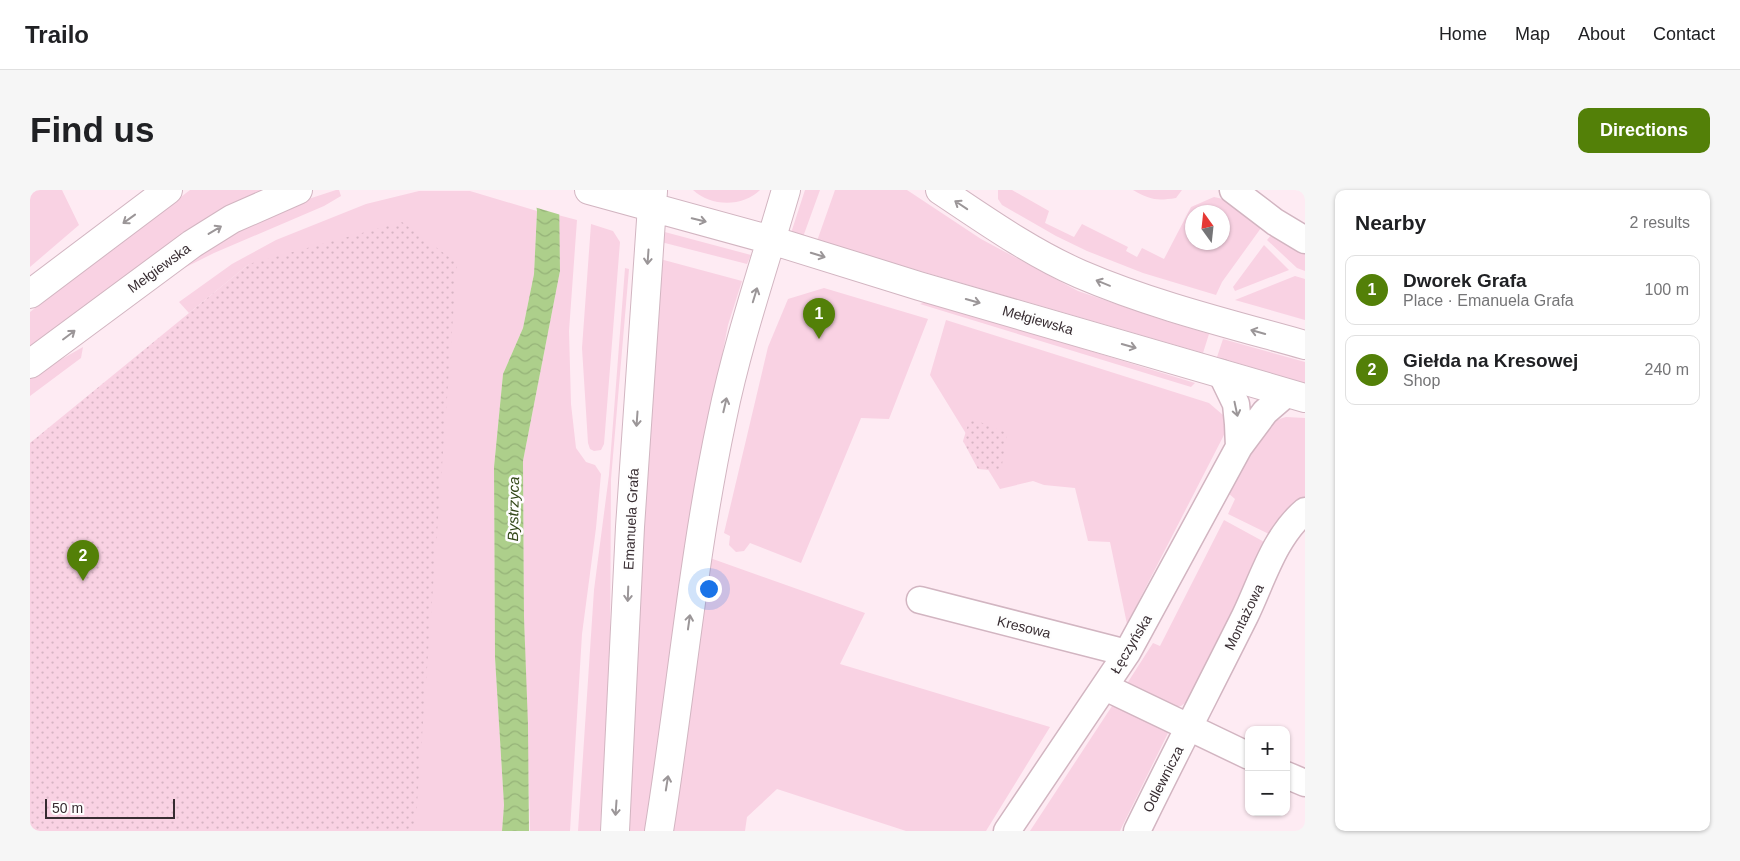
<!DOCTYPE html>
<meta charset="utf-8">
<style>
:root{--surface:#fff;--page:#f6f6f6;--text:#202124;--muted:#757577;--line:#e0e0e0;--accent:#538008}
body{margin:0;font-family:Helvetica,sans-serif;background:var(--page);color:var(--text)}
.controls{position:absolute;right:15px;bottom:15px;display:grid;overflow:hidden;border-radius:10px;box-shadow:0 1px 4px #0004}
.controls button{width:45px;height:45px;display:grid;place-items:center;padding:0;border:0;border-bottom:1px solid var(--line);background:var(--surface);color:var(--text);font:25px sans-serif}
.compass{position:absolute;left:1155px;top:15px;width:45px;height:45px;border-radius:50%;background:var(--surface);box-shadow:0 1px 4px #0004;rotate:345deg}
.scale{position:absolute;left:15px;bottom:12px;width:130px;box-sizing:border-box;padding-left:5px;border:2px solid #372c31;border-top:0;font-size:14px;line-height:18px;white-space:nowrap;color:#372c31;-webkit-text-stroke:4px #fefefe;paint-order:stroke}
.you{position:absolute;left:678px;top:398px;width:18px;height:18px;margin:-12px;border:4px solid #fff;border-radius:50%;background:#1a73e8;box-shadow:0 0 0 8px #1a73e833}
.badge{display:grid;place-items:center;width:32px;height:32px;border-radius:50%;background:var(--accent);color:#fff;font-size:16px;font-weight:700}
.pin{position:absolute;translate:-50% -41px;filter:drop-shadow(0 1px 2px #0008)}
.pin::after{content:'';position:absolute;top:26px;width:18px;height:15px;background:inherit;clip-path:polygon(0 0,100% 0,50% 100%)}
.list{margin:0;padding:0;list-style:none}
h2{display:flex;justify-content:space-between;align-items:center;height:65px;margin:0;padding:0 20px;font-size:21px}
h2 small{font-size:16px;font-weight:400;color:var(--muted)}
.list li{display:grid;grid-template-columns:32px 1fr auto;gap:15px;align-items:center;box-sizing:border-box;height:70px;margin:0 10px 10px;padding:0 10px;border:1px solid var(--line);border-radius:10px}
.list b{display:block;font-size:19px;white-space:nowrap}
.list p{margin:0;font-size:16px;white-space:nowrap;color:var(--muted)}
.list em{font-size:16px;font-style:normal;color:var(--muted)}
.map{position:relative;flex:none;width:1275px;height:641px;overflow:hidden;border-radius:10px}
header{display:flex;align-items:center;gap:30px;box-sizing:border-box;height:70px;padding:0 25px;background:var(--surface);border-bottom:1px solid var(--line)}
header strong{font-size:24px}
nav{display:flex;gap:28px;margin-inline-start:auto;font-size:18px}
.intro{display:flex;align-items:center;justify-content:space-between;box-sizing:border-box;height:120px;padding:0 30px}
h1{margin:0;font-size:35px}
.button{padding:12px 22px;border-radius:10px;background:var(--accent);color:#fff;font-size:18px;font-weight:700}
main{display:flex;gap:30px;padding:0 30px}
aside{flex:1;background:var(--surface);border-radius:10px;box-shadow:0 1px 4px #0004}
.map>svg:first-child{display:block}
.grass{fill:#f9d2e3;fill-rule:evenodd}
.park{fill:url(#park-dots)}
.water{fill:url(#water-waves)}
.pier{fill:#feebf3}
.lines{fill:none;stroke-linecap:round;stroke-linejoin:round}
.minor-casing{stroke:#d2b5c1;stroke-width:29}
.major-casing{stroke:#d2b5c1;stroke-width:30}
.minor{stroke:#fff;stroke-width:26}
.major{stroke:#fff;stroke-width:28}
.oneway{stroke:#9b9698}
.labels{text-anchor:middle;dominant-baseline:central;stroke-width:5;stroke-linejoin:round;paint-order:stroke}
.street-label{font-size:14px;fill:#372c31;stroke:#fefefe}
.water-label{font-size:15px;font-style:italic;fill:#324718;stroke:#fefefe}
</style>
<header>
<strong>Trailo</strong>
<nav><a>Home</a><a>Map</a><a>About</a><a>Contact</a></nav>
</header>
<div class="intro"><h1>Find us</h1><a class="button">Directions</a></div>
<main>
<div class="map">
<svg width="1275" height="641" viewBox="0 0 1275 641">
<defs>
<pattern id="park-dots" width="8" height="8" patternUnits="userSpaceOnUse" patternTransform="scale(1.25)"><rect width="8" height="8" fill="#f9d2e3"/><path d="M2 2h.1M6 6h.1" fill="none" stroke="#d6b4c3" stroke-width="1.8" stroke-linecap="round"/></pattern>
<pattern id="water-waves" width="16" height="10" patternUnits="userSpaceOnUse" patternTransform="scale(1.25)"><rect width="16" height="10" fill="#adcf8b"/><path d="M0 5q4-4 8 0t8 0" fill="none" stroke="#95b278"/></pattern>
</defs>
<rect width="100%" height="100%" fill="#feebf3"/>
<path class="grass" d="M0 0H32L49 35 0 77Z
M160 0H244L0 159V122Z
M306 0H309L311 6 294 16 184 63 148 81 145 79 189 48 260 15Z
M663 0H730C713 17 681 17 663 0Z
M775 0H790L773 47 761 43Z
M805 0H877L951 49 1048 101 1130 129 1179 144 1173 163 787 51Z
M968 0H982L1019 21 1015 33 1044 47 1052 34 1098 57 1096 61 1107 67 1112 58 1134 69 1161 17 1184 7 1193 9 1231 38 1192 92 1186 105 1113 83 1057 61 1026 46 972 15 968 9ZM1162 22H1192V52H1162Z
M1103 0H1152L1146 8C1126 11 1121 10 1103 0Z
M389 1H440L507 21 504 84 493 138 473 184 464 277 465 468 474 615 472 641H385L219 74 159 123 149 112 202 74 246 50 336 14Z
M528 25 547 30 539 141 541 214 546 258 556 272 565 275 571 284 566 338 552 444 540 641H500L494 427 493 271 530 81Z
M561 34 583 41 590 52 574 254 571 260 564 261 560 259 558 253 552 158Z
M631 41 721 65 717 74 631 52Z
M1242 44 1275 62V81L1267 78 1237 50Z
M1234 55 1259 80 1205 101 1203 97Z
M630 69 712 91 698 135 668 289 616 641H596L611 325Z
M595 78 599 79 581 289 580 466 570 641H548L564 400 579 285Z
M1265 86 1275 89V130L1205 110Z
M794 98 898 129 859 229 831 228 771 373 720 353 714 361 706 362 699 355 700 346 694 343 738 157 758 109Z
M897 111 1165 193 1161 197 890 114Z
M916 130 1179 213 1193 225 1195 243 1097 434 1080 352 1058 351 1045 298 1014 295 1003 291 970 299 900 185Z
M1193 149 1275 172V193L1187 167Z
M53 157 51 168 0 206V187Z
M1256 227 1275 228V307L1269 312 1245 347 1198 324 1205 309 1198 303C1211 275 1222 236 1256 227Z
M1194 330 1238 354 1158 511 1151 516 1145 517 1099 495 1098 492 1123 453 1130 456Z
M680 368 835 423 810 474 1020 537 956 641H876L747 599 717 627 715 641H640Z
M1084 513 1139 541 1090 641H1000Z"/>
<path class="park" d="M372 32 427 73 385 641H0V253L219 74Z
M940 228 977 243 971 281 948 279 933 251Z"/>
<path class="water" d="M504 0H529L530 81 493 271 494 427 498 535 499 641H472L474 615 465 468 464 277 473 184 493 138 504 84 507 21Z"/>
<path class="pier" d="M501 0H531V25L504 17Z"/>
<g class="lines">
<g class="minor-casing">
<path id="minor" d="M1203 0 1245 32 1275 50
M1191 183 1206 214 1208 234 1209 257
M890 410 1097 463
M1075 497 1219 566
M1256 585 1275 593
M977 641 1097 463 1209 257 1235 222 1257 203
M1107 641C1142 569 1179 498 1215 426 1232 391 1244 347 1275 321"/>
</g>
<g class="major-casing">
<path id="major" d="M559 0 741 50 889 96 1275 208
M910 0C955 30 1000 62 1050 84 1122 115 1200 134 1275 155
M0 104 138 0
M0 174 162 54 202 29 268 0
M585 641 600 337 623 1
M629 641C651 504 663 365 692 229 708 151 734 76 756 0"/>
</g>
<use href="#minor" class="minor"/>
<use href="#major" class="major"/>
</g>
<defs><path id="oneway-shaft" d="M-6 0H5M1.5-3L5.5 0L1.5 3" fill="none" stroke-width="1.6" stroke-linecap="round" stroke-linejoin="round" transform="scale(1.25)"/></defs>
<g class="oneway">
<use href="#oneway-shaft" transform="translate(931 15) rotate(-146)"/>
<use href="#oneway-shaft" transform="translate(99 29) rotate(144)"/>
<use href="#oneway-shaft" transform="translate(669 30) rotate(14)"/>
<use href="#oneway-shaft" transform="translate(185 40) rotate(-31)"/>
<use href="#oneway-shaft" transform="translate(788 65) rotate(17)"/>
<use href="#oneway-shaft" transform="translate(618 67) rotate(94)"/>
<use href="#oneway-shaft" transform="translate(1073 93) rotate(-158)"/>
<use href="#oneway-shaft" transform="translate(725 105) rotate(-73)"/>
<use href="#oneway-shaft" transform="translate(943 111) rotate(16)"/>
<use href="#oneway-shaft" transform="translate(1228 142) rotate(-164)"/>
<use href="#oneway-shaft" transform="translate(39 145) rotate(-37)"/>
<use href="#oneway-shaft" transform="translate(1099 156) rotate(16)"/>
<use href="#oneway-shaft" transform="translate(695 215) rotate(-77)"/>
<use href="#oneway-shaft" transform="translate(1206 219) rotate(78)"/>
<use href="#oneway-shaft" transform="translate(607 229) rotate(94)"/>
<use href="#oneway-shaft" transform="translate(598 404) rotate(92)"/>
<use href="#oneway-shaft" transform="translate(659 432) rotate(-82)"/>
<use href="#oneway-shaft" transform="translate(637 593) rotate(-81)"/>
<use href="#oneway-shaft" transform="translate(586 618) rotate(94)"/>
</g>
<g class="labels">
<g class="street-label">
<text transform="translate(129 78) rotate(-36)">Mełgiewska</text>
<text transform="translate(1008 130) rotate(16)">Mełgiewska</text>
<text transform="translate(601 329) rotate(-87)">Emanuela Grafa</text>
<text transform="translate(1214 427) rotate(-64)">Montażowa</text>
<text transform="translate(994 437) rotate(14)">Kresowa</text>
<text transform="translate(1101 454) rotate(-59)">Łęczyńska</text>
<text transform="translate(1133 589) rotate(-63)">Odlewnicza</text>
</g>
<g class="water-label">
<text transform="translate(483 319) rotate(-89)">Bystrzyca</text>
</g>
</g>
</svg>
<div class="controls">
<button>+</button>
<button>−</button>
</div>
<svg class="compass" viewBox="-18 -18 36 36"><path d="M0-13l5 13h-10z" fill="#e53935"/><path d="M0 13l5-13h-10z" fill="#757577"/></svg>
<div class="scale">50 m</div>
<div class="you"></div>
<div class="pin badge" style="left:789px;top:149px">1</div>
<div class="pin badge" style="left:53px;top:391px">2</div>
</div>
<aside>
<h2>Nearby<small>2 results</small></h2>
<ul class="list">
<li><span class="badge">1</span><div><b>Dworek Grafa</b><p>Place · Emanuela Grafa</p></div><em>100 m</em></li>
<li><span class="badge">2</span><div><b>Giełda na Kresowej</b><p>Shop</p></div><em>240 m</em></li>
</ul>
</aside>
</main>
